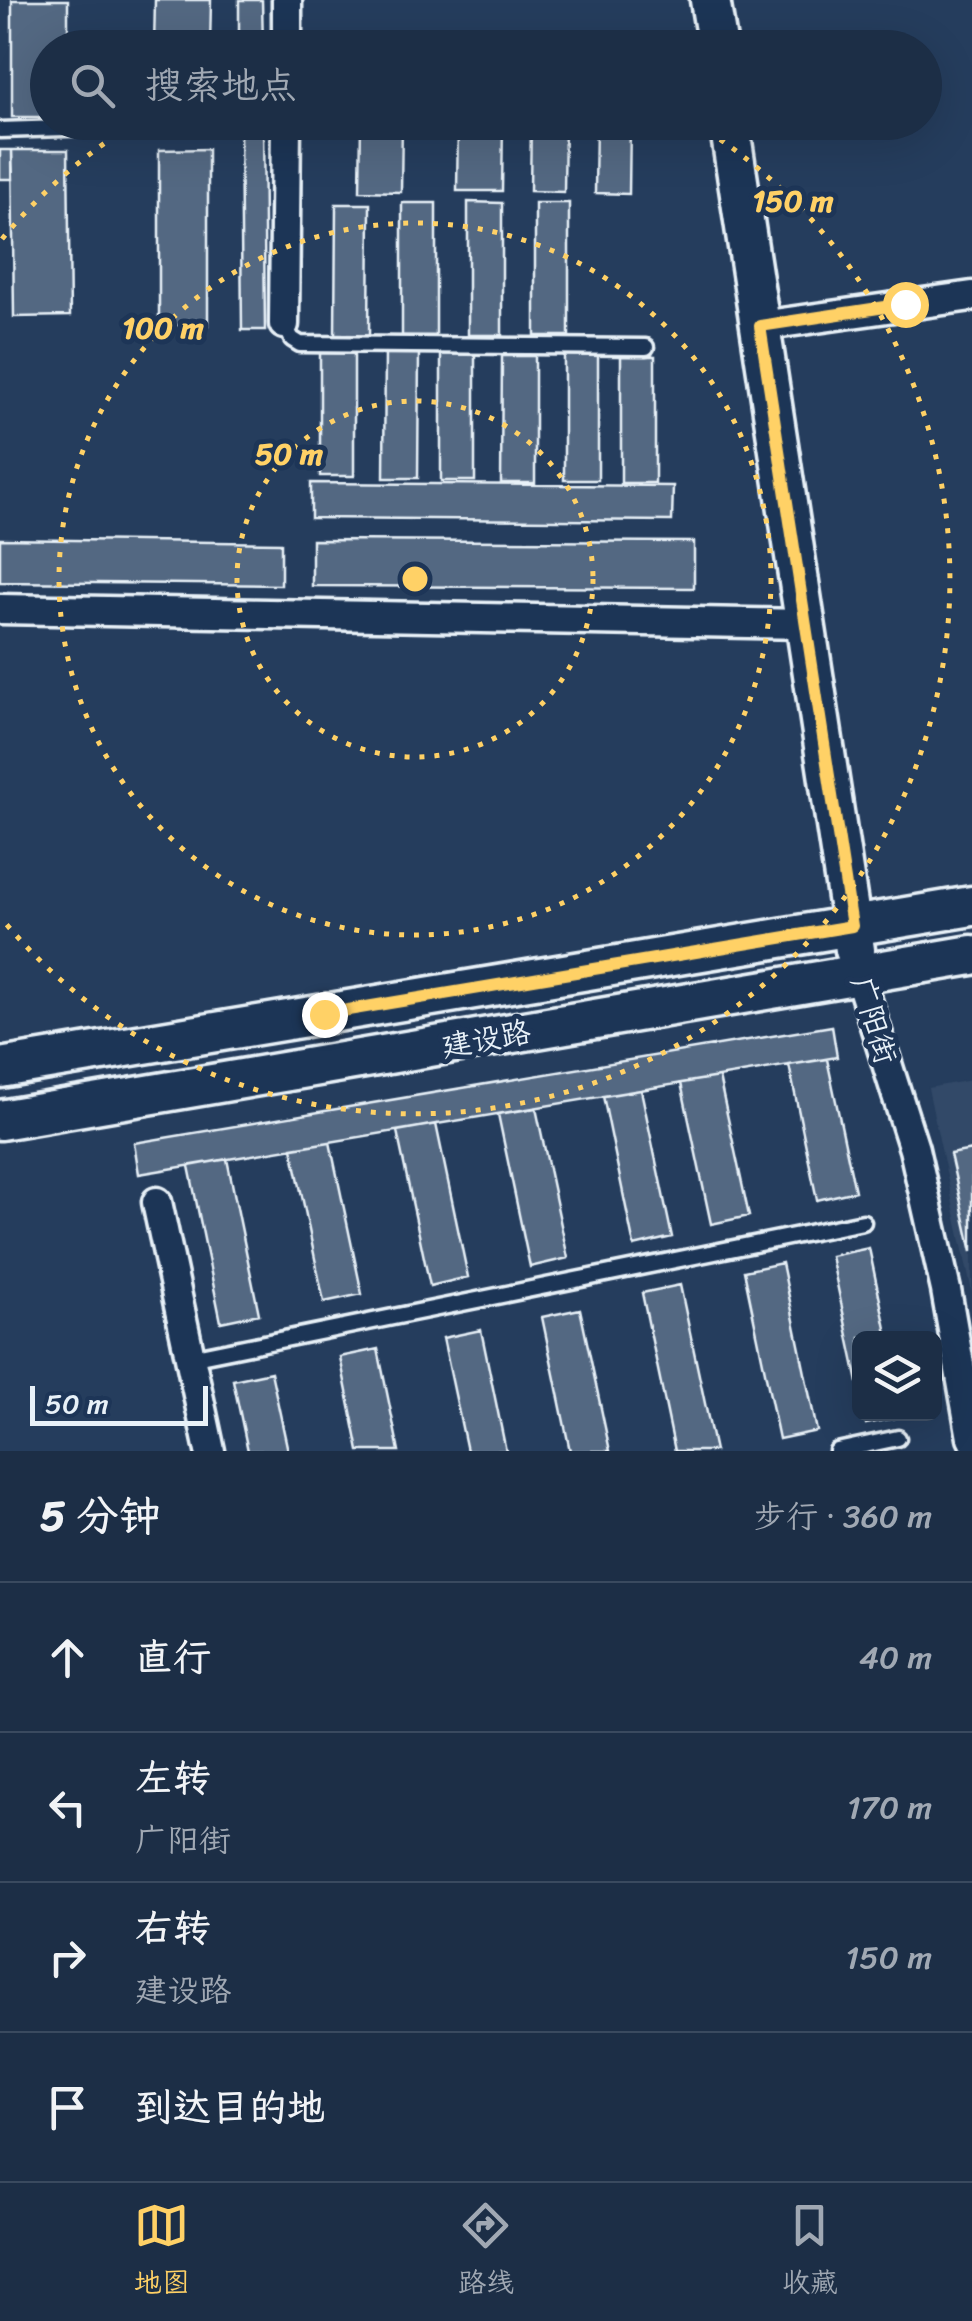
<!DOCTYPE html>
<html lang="zh">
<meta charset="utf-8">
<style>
:root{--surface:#1c2e46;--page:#293a51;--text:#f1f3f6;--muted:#a0a8b3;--line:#3a4a5f;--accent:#ffd166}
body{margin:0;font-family:Sriracha,"LXGW WenKai TC",sans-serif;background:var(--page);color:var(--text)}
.controls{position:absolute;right:30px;bottom:30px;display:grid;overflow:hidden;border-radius:15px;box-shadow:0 10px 40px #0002}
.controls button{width:90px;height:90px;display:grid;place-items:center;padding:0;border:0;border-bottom:2px solid var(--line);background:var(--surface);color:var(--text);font:50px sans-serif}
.scale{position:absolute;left:30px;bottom:25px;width:178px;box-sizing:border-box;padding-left:10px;border:5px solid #e8f1f8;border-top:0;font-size:28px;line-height:35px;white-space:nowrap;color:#e8f1f8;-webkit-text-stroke:8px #1d3557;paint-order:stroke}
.stop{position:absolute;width:30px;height:30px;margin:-22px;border:8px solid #ffd166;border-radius:50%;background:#fff}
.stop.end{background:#ffd166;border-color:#fff;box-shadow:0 2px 10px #0008}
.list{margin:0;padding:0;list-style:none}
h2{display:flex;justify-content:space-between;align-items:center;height:130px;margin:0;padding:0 40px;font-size:42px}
h2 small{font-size:32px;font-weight:400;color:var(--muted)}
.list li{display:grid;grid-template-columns:65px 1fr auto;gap:30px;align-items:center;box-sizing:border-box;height:150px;padding:0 40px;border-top:2px solid var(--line)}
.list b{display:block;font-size:38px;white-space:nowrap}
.list p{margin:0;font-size:32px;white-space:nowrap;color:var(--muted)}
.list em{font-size:32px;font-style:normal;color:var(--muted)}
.icon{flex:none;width:55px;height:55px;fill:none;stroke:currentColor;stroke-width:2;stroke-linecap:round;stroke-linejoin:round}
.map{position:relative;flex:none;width:972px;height:1451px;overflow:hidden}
.search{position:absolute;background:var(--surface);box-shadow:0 10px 40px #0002;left:30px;right:30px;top:30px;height:110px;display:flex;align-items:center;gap:25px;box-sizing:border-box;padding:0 35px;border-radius:55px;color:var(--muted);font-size:38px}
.sheet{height:730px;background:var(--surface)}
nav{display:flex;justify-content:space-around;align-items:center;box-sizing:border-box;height:140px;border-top:2px solid var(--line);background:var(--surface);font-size:28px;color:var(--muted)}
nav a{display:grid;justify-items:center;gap:5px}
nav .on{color:var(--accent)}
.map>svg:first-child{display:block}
.built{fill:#334a68}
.building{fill:#536782;stroke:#e8f1f8;stroke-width:2.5}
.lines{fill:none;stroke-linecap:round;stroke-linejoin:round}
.lane-casing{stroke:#e8f1f8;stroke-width:21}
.street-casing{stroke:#e8f1f8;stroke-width:35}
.secondary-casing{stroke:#e8f1f8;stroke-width:45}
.lane{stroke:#1d3557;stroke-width:14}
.street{stroke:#1d3557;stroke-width:28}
.secondary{stroke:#1d3557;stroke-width:38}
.route{stroke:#ffd166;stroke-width:12}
.ring{fill:none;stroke:#ffd166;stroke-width:5;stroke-dasharray:5 10}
.labels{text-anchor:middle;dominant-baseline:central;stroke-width:10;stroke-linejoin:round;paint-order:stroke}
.street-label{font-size:30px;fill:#e8f1f8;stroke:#1d3557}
.centre{fill:#ffd166;stroke:#1d3557;stroke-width:5}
.ring-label{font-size:30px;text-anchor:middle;font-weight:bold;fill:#ffd166;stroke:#1d3557;stroke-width:10;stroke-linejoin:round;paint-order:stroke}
</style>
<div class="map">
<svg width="972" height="1451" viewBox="0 0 972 1451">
<rect width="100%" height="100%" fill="#253d5d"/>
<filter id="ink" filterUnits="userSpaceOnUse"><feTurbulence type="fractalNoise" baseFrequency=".01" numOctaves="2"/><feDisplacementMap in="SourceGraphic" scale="20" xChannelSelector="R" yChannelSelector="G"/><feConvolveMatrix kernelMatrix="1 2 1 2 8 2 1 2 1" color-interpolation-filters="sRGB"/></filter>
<g filter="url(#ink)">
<path class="built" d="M972 1080V1292L928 1088Z"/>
<path class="building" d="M12 0H68V48H48V117H12Z
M155 0H211L210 48H154Z
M239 0H262L263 48H239Z
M240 122H263L265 330H242Z
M361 122H402L401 192 360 191Z
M458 122H503L502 191H457Z
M531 122H565L564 192 530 191Z
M596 122H630L629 194 595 193Z
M208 149V325H159V150Z
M0 150H12L13 179H0Z
M12 150H68L70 316 14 317Z
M468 202 502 203V335H468Z
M402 203H436V336H402Z
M535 203H569V336H535Z
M336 204H370L369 337H335Z
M385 350H419L418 478H384Z
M320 353H354V476H320Z
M564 353H598V480H564Z
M441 354H475V481H441Z
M502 356H535V483H501Z
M621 356H655V483H621Z
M311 483 673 486 672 521 311 518Z
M0 539 281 543V585L0 582Z
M312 540 694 542V588L312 586Z
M832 1026 837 1057 139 1174 134 1143Z
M827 1059 855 1191 817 1200 789 1065Z
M719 1077 749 1216 711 1224 681 1083Z
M641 1090 672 1237 634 1246 603 1096Z
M536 1108 568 1258 530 1267 498 1114Z
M436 1124 468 1277 430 1286 397 1131Z
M330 1142 362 1294 324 1302 292 1148Z
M972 1150V1252L950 1154Z
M227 1159 259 1314 221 1322 189 1166Z
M869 1248 888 1338H860V1392L831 1256Z
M782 1263 817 1431 779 1439 744 1271Z
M680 1285 715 1451H675L642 1293Z
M580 1309 610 1451H570L542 1317Z
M481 1330 506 1451H467L443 1338Z
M378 1349 399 1451H359L340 1357Z
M271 1372 288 1451H248L233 1380Z
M864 1414H904V1416L866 1424Z"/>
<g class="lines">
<g class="lane-casing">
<path id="lane" d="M0 130 226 123
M284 324 292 339 300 344 646 347
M190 1358 863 1222
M837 1451 898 1438"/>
</g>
<g class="street-casing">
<path id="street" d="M287 48V0
M284 324 286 122
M760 326 972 296
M0 609 806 624
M859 975 914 1149 946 1290 972 1438
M157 1202 210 1451"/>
</g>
<g class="secondary-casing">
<path id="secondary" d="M710 0 718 48
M729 122 855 950
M0 1068 972 906
M0 1120 972 955"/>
</g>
<use href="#lane" class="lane"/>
<use href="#street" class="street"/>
<use href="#secondary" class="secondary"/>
</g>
</g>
<g class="lines" filter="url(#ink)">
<path class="route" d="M324 1014 852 926 760 326 905 304"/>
</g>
<g class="ring">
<circle cx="415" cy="579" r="178"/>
<circle cx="415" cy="579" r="356"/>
<path d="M2 239A535 535 0 0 1 135 123M354 47A535 535 0 0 1 476 47M695 123A535 535 0 1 1 2 919"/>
</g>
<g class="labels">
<g class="street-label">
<text transform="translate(874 1020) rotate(73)">广阳街</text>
<text transform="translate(486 1039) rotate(-10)">建设路</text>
</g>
</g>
<circle cx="415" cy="579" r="15" class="centre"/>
<g class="ring-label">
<text x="793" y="211">150 m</text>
<text x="163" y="338">100 m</text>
<text x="289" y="464">50 m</text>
</g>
</svg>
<div class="controls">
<button><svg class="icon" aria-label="layers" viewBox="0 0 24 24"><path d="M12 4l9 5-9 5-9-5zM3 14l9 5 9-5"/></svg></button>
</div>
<div class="scale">50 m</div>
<div class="stop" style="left:905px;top:304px"></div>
<div class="stop end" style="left:324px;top:1014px"></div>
<div class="search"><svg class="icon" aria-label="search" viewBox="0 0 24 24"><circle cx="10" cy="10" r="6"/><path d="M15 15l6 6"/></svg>搜索地点</div>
</div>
<section class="sheet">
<h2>5 分钟<small>步行 · 360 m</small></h2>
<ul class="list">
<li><svg class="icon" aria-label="ahead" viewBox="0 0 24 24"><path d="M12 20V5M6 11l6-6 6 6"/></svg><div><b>直行</b></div><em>40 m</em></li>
<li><svg class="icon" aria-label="left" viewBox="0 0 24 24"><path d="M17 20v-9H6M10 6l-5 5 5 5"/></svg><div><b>左转</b><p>广阳街</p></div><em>170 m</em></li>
<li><svg class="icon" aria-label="right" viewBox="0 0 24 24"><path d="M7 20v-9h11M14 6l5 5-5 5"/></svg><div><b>右转</b><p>建设路</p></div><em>150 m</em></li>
<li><svg class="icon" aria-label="arrive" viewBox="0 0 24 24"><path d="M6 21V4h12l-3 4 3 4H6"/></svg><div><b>到达目的地</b></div></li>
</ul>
</section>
<nav>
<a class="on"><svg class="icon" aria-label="map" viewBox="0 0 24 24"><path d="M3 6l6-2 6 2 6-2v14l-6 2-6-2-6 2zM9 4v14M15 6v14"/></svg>地图</a>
<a><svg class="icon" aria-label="directions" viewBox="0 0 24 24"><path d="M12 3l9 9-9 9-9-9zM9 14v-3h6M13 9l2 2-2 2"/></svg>路线</a>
<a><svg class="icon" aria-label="saved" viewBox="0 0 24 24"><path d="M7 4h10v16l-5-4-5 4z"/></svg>收藏</a>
</nav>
